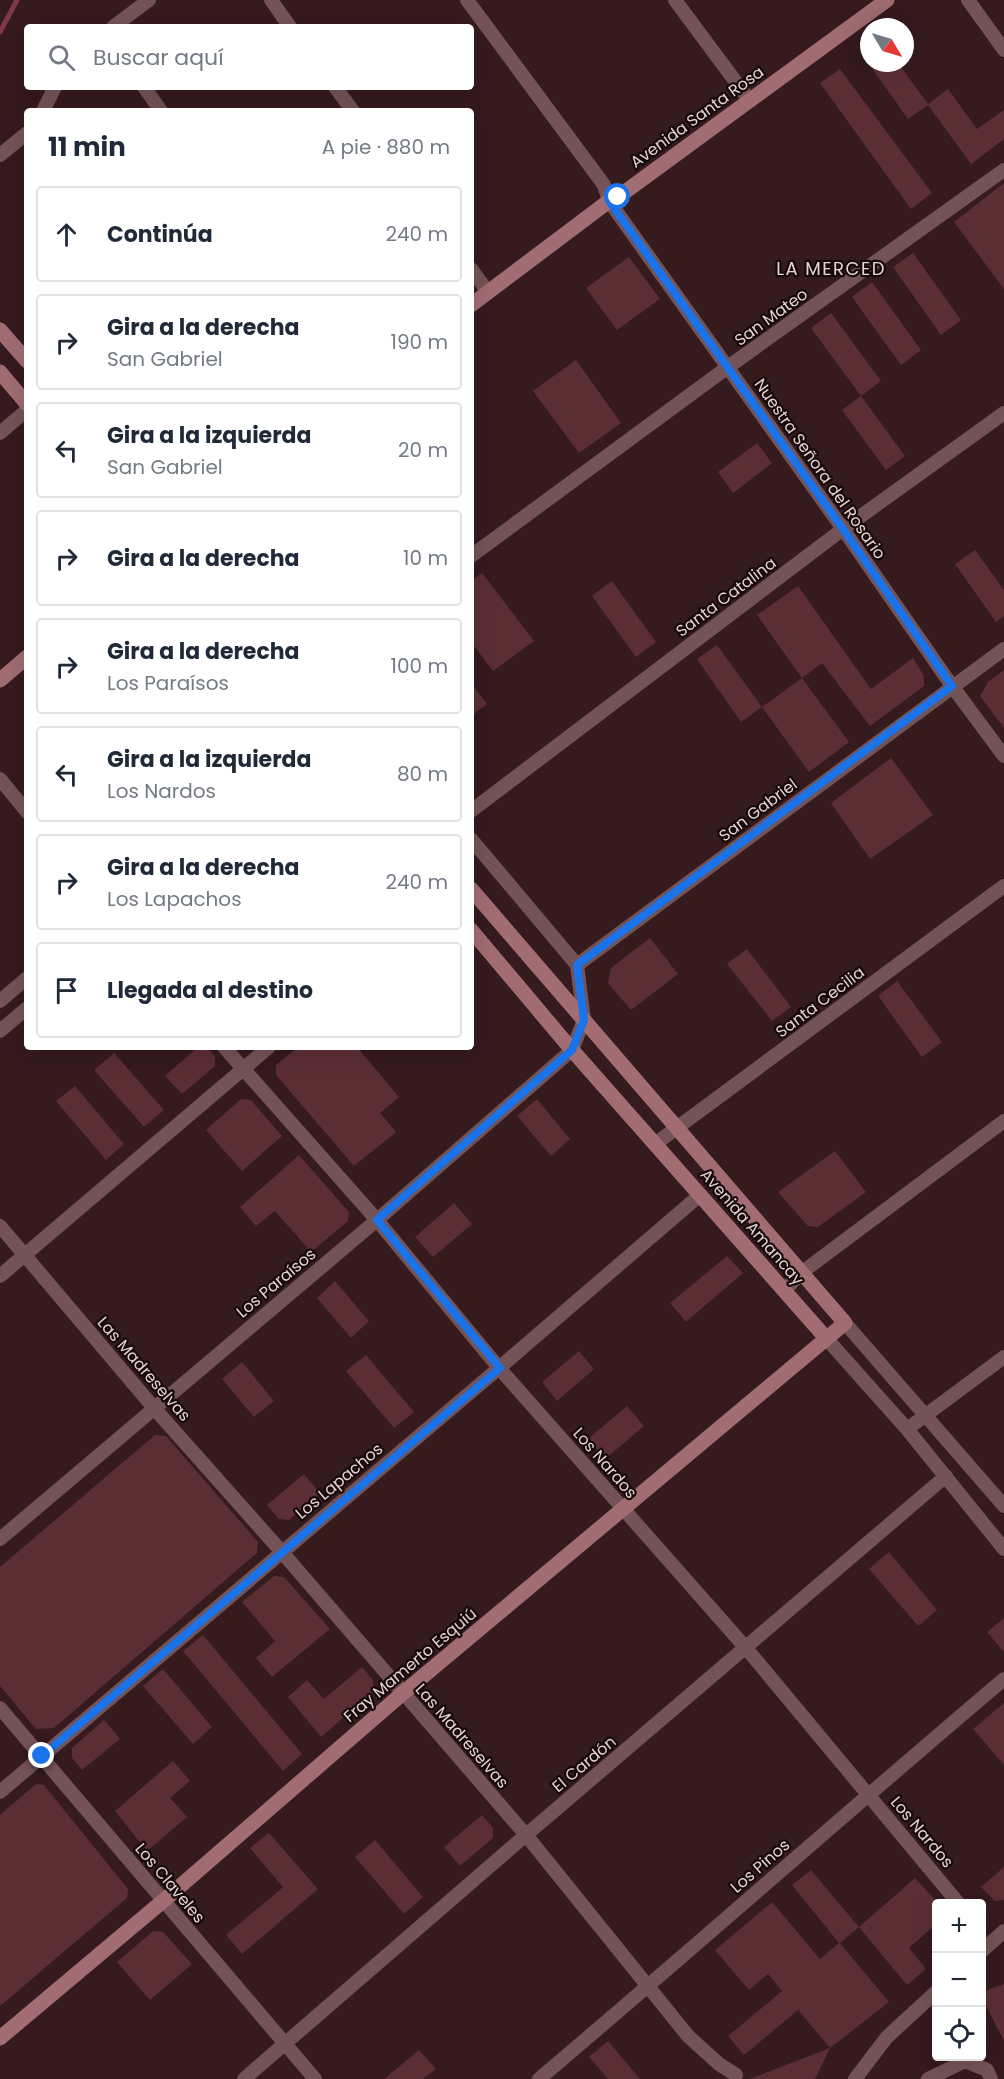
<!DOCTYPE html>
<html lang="es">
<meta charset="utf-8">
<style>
:root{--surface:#fff;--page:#f2f2f3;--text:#1f2937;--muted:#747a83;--line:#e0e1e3}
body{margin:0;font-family:Poppins,sans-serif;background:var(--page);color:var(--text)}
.controls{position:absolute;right:18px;bottom:18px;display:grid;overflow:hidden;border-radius:6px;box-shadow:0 6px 24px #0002}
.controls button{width:54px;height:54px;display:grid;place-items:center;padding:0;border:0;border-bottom:2px solid var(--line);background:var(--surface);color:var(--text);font:30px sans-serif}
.compass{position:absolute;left:860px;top:18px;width:54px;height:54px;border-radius:50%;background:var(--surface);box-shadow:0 6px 24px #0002;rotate:128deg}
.stop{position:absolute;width:18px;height:18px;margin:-14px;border:4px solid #1a73e8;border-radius:50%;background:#fff}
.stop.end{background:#1a73e8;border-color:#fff;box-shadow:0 2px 6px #0008}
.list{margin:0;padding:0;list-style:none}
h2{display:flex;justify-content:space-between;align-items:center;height:78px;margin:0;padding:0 24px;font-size:26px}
h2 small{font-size:20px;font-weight:400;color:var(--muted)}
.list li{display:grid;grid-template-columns:39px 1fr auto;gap:18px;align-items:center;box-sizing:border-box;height:96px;margin:0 12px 12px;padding:0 12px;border:2px solid var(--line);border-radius:6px}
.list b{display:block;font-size:22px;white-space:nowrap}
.list p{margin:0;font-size:20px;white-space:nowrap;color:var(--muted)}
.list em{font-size:20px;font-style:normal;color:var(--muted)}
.icon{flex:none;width:33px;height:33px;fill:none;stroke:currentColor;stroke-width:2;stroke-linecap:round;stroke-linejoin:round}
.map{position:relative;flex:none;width:1004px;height:2079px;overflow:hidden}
.search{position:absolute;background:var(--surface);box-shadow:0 6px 24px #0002;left:24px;top:24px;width:450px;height:66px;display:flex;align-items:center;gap:15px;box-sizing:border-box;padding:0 21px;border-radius:6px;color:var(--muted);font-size:22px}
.panel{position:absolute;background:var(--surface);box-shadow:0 6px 24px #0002;left:24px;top:108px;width:450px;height:942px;border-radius:6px}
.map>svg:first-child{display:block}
.green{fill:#5b2e34}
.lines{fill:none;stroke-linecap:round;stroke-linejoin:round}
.stream{stroke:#813a45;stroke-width:5}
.street{stroke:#745356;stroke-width:14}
.secondary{stroke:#a16d72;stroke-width:15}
.route{stroke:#1a73e8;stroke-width:8}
.labels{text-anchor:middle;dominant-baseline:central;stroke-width:4.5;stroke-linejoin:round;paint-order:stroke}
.street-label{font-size:16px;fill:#e6d3d4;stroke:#15090a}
.neighbourhood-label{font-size:18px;letter-spacing:1.5px;fill:#e6d3d4;stroke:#15090a}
</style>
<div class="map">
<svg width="1004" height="2079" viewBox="0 0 1004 2079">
<rect width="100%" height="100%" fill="#351a1e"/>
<path class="green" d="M869 47V63H898L928 104 948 89 977 129 1004 110V139L971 164 928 105 908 119 861 53Z
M840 69 932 193 911 209 820 83Z
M1004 183V289L954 222Z
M913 253 961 320 941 335 893 267Z
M629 257 660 299 617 330 586 288Z
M872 282 921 350 901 365 852 297Z
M831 313 881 381 861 396 905 456 886 470 842 410 861 396 811 328Z
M576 360 621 423 579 453 533 391Z
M757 443 772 463 733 493 718 472Z
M975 550 1004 590V616L996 622 955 564Z
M482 573 534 641 493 671 471 642V581Z
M612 581 656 642 636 657 592 596Z
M798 586 871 689 913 658 924 676V686L870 726 822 663 802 678 849 742 809 772 762 707 741 722 697 659 717 645 762 707 802 678 757 615Z
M1004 670V728L980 696 988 682Z
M471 683 487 704 471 716Z
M891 758 933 815 870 859 831 803Z
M650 938 678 974 631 1010 608 983 611 968Z
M747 949 791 1007 772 1021 727 964Z
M897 981 942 1042 922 1057 878 996Z
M198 1047H207L215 1057V1066L182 1094 165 1076Z
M298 1047H357L399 1097 380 1113 396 1132 354 1166 276 1075V1065Z
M114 1053 164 1110 144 1127 94 1070Z
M75 1086 124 1144 106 1160 56 1101Z
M241 1099 251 1100 282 1136 242 1171 206 1130Z
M537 1099 570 1139 551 1156 517 1116Z
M835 1151 866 1192 818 1227 808 1226 778 1192Z
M299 1155 349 1212 348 1221 311 1252 275 1211 256 1226 240 1207Z
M454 1203 472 1224 433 1257 415 1237Z
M727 1256 743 1273 686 1322 670 1303Z
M335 1281 369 1321 351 1338 317 1298Z
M579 1351 594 1369 557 1401 542 1382Z
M366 1355 414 1412 394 1428 346 1371Z
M242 1362 274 1401 254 1417 222 1379Z
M627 1406 644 1426 605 1459 588 1439Z
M155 1435 166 1436 258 1542 257 1553 54 1728 36 1729 0 1686V1567Z
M304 1474 320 1493 289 1520 279 1519 267 1505Z
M889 1552 937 1610 918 1626 869 1569Z
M274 1576 284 1577 330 1629 272 1677 256 1658 275 1641 242 1602Z
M1004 1618V1650L1003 1651 987 1632Z
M203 1635 302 1754 283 1771 183 1651Z
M362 1667 373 1680 374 1691 321 1737 288 1697 307 1680 324 1699Z
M163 1669 212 1727 193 1744 143 1686Z
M1004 1703V1765L973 1729Z
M104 1720 120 1739 82 1770 72 1758V1748Z
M173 1761 190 1781 170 1798 187 1817 147 1851 115 1811Z
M36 1784 44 1785 128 1889 127 1898 0 2006V1815Z
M482 1815 493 1828V1838L460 1866 444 1847Z
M269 1833 318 1889 242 1954 226 1935 283 1887 250 1848Z
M375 1840 423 1897 404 1914 355 1857Z
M1004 1867V1900L995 1901 981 1887Z
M811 1870 859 1927 915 1878 938 1903 936 1924 909 1948 926 1969 907 1985 859 1927 840 1943 889 2002 830 2048 815 2079H750L830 2048 798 2010 744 2055 728 2036 782 1991 768 1974 749 1990 715 1950 772 1902 820 1959 839 1943 792 1885Z
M153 1931 163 1932 192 1964 150 2000 117 1962Z
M1004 1984V2041L982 1998V1992Z
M608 2041 640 2079H608L589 2057Z
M419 2050 436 2069 423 2079H384Z"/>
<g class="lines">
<path class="stream" d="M0 32 17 0"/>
<path class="street" d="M271 0 290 27
M467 0 604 185 609 201 843 529 952 686 1004 756
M675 0 750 101
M968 0 1004 50
M113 27 149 0
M144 87 161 111
M335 87 353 111
M43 111 55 87
M0 155 27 133
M471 269 488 292
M0 433 27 410
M471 556 728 367 1004 170
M0 779 27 812
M471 811 843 529 1004 413
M471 839 577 965
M0 1001 27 978
M0 1031 27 1008
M224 1047 377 1220 499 1368 746 1648 959 1904
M655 1144 1004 886
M0 1226 154 1408 281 1551 526 1835 688 2036 719 2064 736 2075
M0 1276 269 1047
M784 1291 801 1273 1004 1121
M845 1323 1004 1506
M826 1338 907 1429 1004 1549
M907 1429 1004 1357
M0 1539 377 1220 572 1050 584 1020 577 965 1004 649
M0 1708 315 2079
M0 1792 499 1368 700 1195
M982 1951 1004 1931
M244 2079 526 1835 946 1476
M539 2079C695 1947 848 1811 1004 1679
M855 2079 887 2037 936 1992
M928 2079 965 2061 987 2070 991 2079"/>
<path class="secondary" d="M471 305 609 201 618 197 887 0
M0 330 27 361
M0 372 27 404
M0 680 27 657
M471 930 572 1050 826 1338
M0 2038 163 1901 403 1693 845 1323 471 889"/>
</g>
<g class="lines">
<path class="route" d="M42 1756 500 1368 377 1220 572 1050 584 1020 577 965 952 686 843 529 609 201 618 197"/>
</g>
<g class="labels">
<g class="street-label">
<text transform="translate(697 117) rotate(-36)">Avenida Santa Rosa</text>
<text transform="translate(771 317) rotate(-36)">San Mateo</text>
<text transform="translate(820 469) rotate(55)">Nuestra Señora del Rosario</text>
<text transform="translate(726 597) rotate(-37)">Santa Catalina</text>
<text transform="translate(758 810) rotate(-37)">San Gabriel</text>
<text transform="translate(820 1002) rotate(-37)">Santa Cecilia</text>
<text transform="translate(752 1227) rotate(49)">Avenida Amancay</text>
<text transform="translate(276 1283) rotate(-40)">Los Paraísos</text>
<text transform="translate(144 1369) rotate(49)">Las Madreselvas</text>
<text transform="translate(605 1463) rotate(49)">Los Nardos</text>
<text transform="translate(339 1481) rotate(-40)">Los Lapachos</text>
<text transform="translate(410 1665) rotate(-40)">Fray Mamerto Esquiú</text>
<text transform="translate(462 1736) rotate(49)">Las Madreselvas</text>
<text transform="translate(584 1764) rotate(-40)">El Cardón</text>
<text transform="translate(922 1832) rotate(50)">Los Nardos</text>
<text transform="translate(760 1866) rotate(-41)">Los Pinos</text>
<text transform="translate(170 1883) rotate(50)">Los Claveles</text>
</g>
<g class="neighbourhood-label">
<text x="831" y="268">LA MERCED</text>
</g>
</g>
</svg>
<div class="controls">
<button>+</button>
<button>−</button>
<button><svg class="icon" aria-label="locate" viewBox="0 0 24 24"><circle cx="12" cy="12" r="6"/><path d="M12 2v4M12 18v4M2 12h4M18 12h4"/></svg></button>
</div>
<svg class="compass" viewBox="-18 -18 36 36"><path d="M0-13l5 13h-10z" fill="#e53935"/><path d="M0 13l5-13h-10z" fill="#747a83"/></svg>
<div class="stop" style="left:618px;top:197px"></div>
<div class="stop end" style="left:42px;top:1756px"></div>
<div class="search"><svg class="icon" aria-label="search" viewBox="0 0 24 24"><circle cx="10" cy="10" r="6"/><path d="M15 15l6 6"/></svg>Buscar aquí</div>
<section class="panel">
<h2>11 min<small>A pie · 880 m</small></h2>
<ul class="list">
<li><svg class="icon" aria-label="ahead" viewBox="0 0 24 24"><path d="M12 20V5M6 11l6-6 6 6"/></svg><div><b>Continúa</b></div><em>240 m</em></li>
<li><svg class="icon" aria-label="right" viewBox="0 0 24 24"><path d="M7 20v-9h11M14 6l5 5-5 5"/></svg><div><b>Gira a la derecha</b><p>San Gabriel</p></div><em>190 m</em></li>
<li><svg class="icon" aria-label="left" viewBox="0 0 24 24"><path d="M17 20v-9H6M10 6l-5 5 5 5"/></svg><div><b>Gira a la izquierda</b><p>San Gabriel</p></div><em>20 m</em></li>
<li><svg class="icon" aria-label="right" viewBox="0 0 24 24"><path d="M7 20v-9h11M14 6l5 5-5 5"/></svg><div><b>Gira a la derecha</b></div><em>10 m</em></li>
<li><svg class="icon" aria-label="right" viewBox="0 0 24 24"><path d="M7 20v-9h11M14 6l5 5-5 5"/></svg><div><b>Gira a la derecha</b><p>Los Paraísos</p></div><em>100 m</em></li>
<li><svg class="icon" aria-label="left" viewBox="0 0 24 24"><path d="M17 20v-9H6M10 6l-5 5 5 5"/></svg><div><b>Gira a la izquierda</b><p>Los Nardos</p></div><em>80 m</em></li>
<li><svg class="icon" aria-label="right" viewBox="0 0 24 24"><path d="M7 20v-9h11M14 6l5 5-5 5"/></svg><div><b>Gira a la derecha</b><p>Los Lapachos</p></div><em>240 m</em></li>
<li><svg class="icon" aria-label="arrive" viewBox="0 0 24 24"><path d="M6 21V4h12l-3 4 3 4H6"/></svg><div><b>Llegada al destino</b></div></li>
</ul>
</section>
</div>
